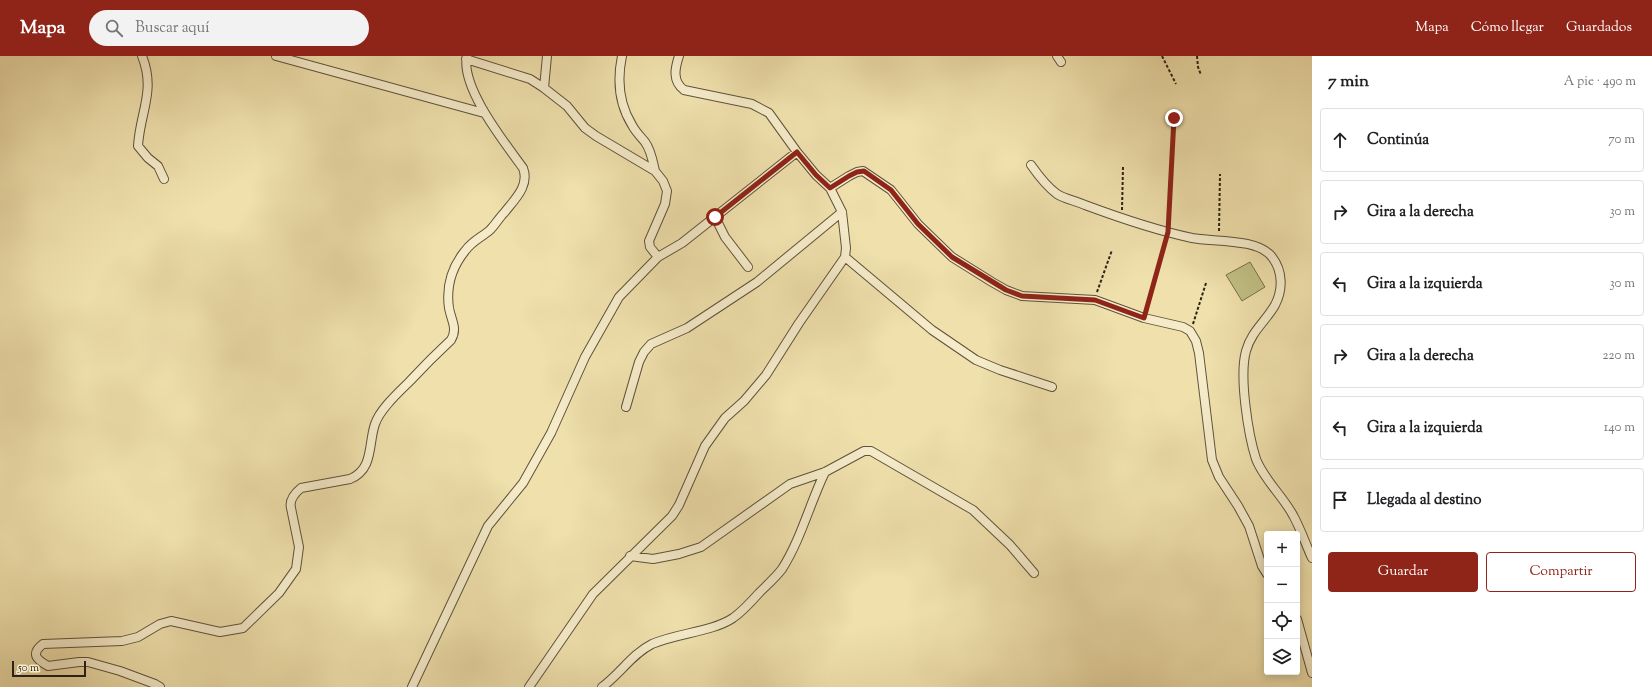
<!DOCTYPE html>
<html lang="es">
<meta charset="utf-8">
<style>
:root{--surface:#fff;--page:#f2f2f2;--text:#202124;--muted:#757577;--line:#e0e0e0;--accent:#8f2418}
body{margin:0;font-family:"Sorts Mill Goudy",serif;background:var(--page);color:var(--text)}
.controls{position:absolute;right:12px;bottom:12px;display:grid;overflow:hidden;border-radius:4px;box-shadow:0 2px 10px #0003}
.controls button{width:36px;height:36px;display:grid;place-items:center;padding:0;border:0;border-bottom:1px solid var(--line);background:var(--surface);color:var(--text);font:20px sans-serif}
.scale{position:absolute;left:12px;bottom:10px;width:74px;box-sizing:border-box;padding-left:4px;border:2px solid #2d2216;border-top:0;font-size:11px;line-height:14px;white-space:nowrap;color:#2d2216;-webkit-text-stroke:3px #f5ebc9;paint-order:stroke}
.stop{position:absolute;width:12px;height:12px;margin:-9px;border:3px solid #8f2418;border-radius:50%;background:#fff}
.stop.end{background:#8f2418;border-color:#fff;box-shadow:0 1px 4px #0008}
.list{margin:0;padding:0;list-style:none}
h2{display:flex;justify-content:space-between;align-items:center;height:52px;margin:0;padding:0 16px;font-size:17px}
h2 small{font-size:13px;font-weight:400;color:var(--muted)}
.list li{display:grid;grid-template-columns:26px 1fr auto;gap:12px;align-items:center;box-sizing:border-box;height:64px;margin:0 8px 8px;padding:0 8px;border:1px solid var(--line);border-radius:4px}
.list b{display:block;font-size:15px;white-space:nowrap}
.list em{font-size:13px;font-style:normal;color:var(--muted)}
.actions{display:flex;gap:8px;padding:12px 16px}
.actions a{flex:1;padding:9px 0;border:1px solid var(--accent);border-radius:4px;text-align:center;font-size:14px;color:var(--accent)}
.actions .main{background:var(--accent);color:#fff}
.icon{flex:none;width:22px;height:22px;fill:none;stroke:currentColor;stroke-width:2;stroke-linecap:round;stroke-linejoin:round}
.map{position:relative;flex:none;width:1312px;height:631px;overflow:hidden}
header{display:flex;align-items:center;gap:24px;box-sizing:border-box;height:56px;padding:0 20px;background:var(--accent);color:#fff}
header strong{font-size:19px}
nav{display:flex;gap:22px;margin-inline-start:auto;font-size:14px}
.search{width:280px;height:36px;background:var(--page);display:flex;align-items:center;gap:10px;box-sizing:border-box;padding:0 14px;border-radius:22px;color:var(--muted);font-size:15px}
main{display:flex}
aside{flex:1;background:var(--surface)}
.map>svg:first-child{display:block}
.green{fill:#c1c084;stroke:#77714d}
.lines{fill:none;stroke-linecap:round;stroke-linejoin:round}
.minor-casing{stroke:#5e523c;stroke-width:10}
.path{stroke:#2d2216;stroke-width:2;stroke-dasharray:3 2;stroke-linecap:butt}
.minor{stroke:#f5ebc9;stroke-width:8}
.route{stroke:#8f2418;stroke-width:5}
</style>
<header>
<strong>Mapa</strong>
<div class="search"><svg class="icon" aria-label="search" viewBox="0 0 24 24"><circle cx="10" cy="10" r="6"/><path d="M15 15l6 6"/></svg>Buscar aquí</div>
<nav><a>Mapa</a><a>Cómo llegar</a><a>Guardados</a></nav>
</header>
<main>
<div class="map">
<svg width="1312" height="631" viewBox="0 0 1312 631">
<rect width="100%" height="100%" fill="#efe0ac"/>
<filter id="stains"><feTurbulence type="fractalNoise" baseFrequency=".005" numOctaves="4"/><feColorMatrix values="0 0 0 0 .2 0 0 0 0 .09 0 0 0 0 .02 0 0 0 .5 -.17"/></filter>
<radialGradient id="worn" r=".72"><stop offset=".6" stop-color="#630" stop-opacity="0"/><stop offset="1" stop-color="#630" stop-opacity=".3"/></radialGradient>
<path class="green" d="M1250 206 1265 231 1242 245 1226 219Z"/>
<g class="lines">
<g class="minor-casing">
<path id="minor" d="M142 0C156 35 140 56 138 90L148 102 158 110 164 123
M276 0 484 57
M622 0C617 24 619 48 632 69 635 75 640 80 645 86 651 94 653 106 655 115
M679 0C675 12 672 25 684 34L752 48 769 57 797 96
M1057 0 1061 6
M466 3 530 23 544 32 567 50 585 72 596 80 655 115 663 125 667 135 665 148 649 185 650 191 658 201
M544 32 547 0
M1031 109C1038 119 1046 130 1057 138 1065 143 1076 145 1085 149 1120 162 1155 174 1192 182 1213 186 1258 182 1272 201 1283 215 1283 234 1275 249 1266 265 1251 276 1246 295 1239 320 1248 378 1256 403 1264 424 1284 441 1294 461 1301 474 1306 489 1312 502
M830 132 849 120 857 116 863 115 891 134 918 168 952 201 992 226 1006 234 1022 240 1095 244 1144 262 1183 271 1190 275 1196 285 1199 297 1212 404 1219 421 1238 450 1249 470 1262 510 1267 518
M715 161 725 181 748 211
M845 201 932 274 976 304 1000 314 1052 331
M626 351 639 306 644 296 651 288 687 272 757 226 842 156
M630 500 653 503 679 498 701 491 790 428 825 416 864 395H871L973 454 1010 489 1034 517
M1297 563 1312 617
M160 631 155 628 120 615 88 606H79L48 610C37 604 30 598 43 588L122 585 138 581 160 568 171 565 220 576 243 572 279 537 296 513 299 491 291 452C289 444 295 437 301 432L350 423C374 413 368 388 375 368 380 353 399 336 410 325 423 311 437 297 451 284 458 272 451 264 449 252 446 231 452 211 465 195 472 185 482 181 490 174 495 169 499 162 504 157 514 144 530 130 523 112 505 87 460 31 467 0
M412 631 488 470 523 427 551 377 585 301 619 241 658 201 682 187 797 96 816 119 830 132 842 156 846 192 845 201 799 267 766 319 744 345 725 362 705 390 679 449 672 460 593 538 529 631
M602 631C620 618 632 598 652 588 677 577 712 576 733 562 743 555 751 546 759 537 767 529 776 521 782 513 801 483 810 447 825 416"/>
</g>
<path class="path" d="M1162 0 1176 28
M1197 0 1198 11 1201 19
M1122 154 1123 111
M1169 168 1174 62
M1219 175 1220 118
M1097 236 1112 194
M1147 253 1166 184
M1193 268 1206 227"/>
<use href="#minor" class="minor"/>
</g>
<g class="lines">
<path class="route" d="M715 161 797 96 816 119 830 132 849 120 857 116 864 115 891 134 918 168 952 201 1006 234 1022 240 1095 244 1144 262 1168 176 1174 62"/>
</g>
<rect width="100%" height="100%" filter="url(#stains)"/>
<rect width="100%" height="100%" fill="url(#worn)"/>
</svg>
<div class="controls">
<button>+</button>
<button>−</button>
<button><svg class="icon" aria-label="locate" viewBox="0 0 24 24"><circle cx="12" cy="12" r="6"/><path d="M12 2v4M12 18v4M2 12h4M18 12h4"/></svg></button>
<button><svg class="icon" aria-label="layers" viewBox="0 0 24 24"><path d="M12 4l9 5-9 5-9-5zM3 14l9 5 9-5"/></svg></button>
</div>
<div class="scale">50 m</div>
<div class="stop" style="left:715px;top:161px"></div>
<div class="stop end" style="left:1174px;top:62px"></div>
</div>
<aside>
<h2>7 min<small>A pie · 490 m</small></h2>
<ul class="list">
<li><svg class="icon" aria-label="ahead" viewBox="0 0 24 24"><path d="M12 20V5M6 11l6-6 6 6"/></svg><div><b>Continúa</b></div><em>70 m</em></li>
<li><svg class="icon" aria-label="right" viewBox="0 0 24 24"><path d="M7 20v-9h11M14 6l5 5-5 5"/></svg><div><b>Gira a la derecha</b></div><em>30 m</em></li>
<li><svg class="icon" aria-label="left" viewBox="0 0 24 24"><path d="M17 20v-9H6M10 6l-5 5 5 5"/></svg><div><b>Gira a la izquierda</b></div><em>30 m</em></li>
<li><svg class="icon" aria-label="right" viewBox="0 0 24 24"><path d="M7 20v-9h11M14 6l5 5-5 5"/></svg><div><b>Gira a la derecha</b></div><em>220 m</em></li>
<li><svg class="icon" aria-label="left" viewBox="0 0 24 24"><path d="M17 20v-9H6M10 6l-5 5 5 5"/></svg><div><b>Gira a la izquierda</b></div><em>140 m</em></li>
<li><svg class="icon" aria-label="arrive" viewBox="0 0 24 24"><path d="M6 21V4h12l-3 4 3 4H6"/></svg><div><b>Llegada al destino</b></div></li>
</ul>
<div class="actions"><a class="main">Guardar</a><a>Compartir</a></div>
</aside>
</main>
